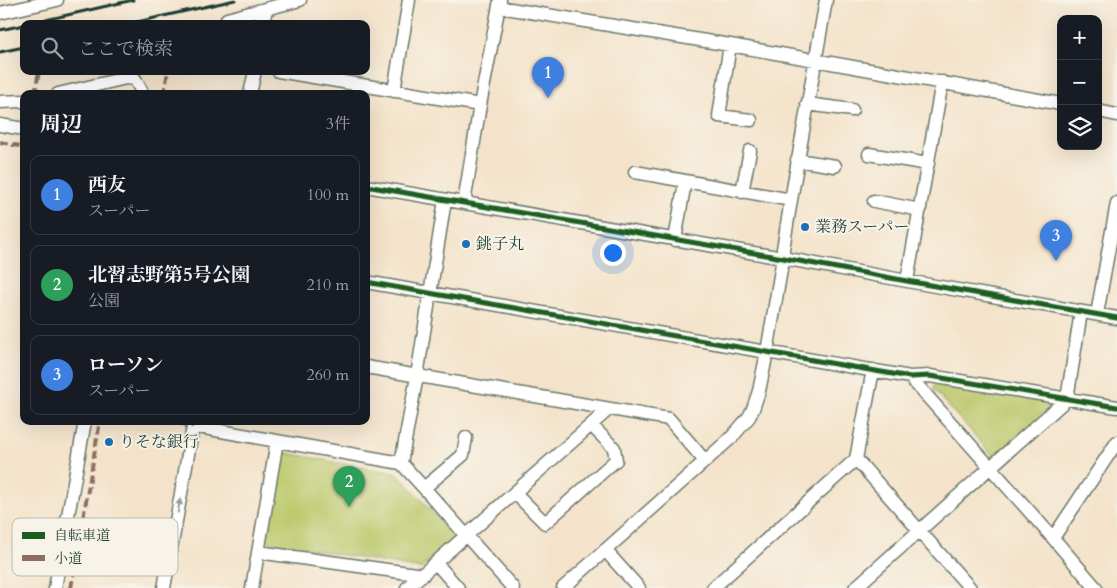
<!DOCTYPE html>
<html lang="ja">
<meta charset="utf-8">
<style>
:root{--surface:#171b24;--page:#242831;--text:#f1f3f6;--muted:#9ea1a6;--line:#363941;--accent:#0f766e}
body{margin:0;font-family:Cardo,"Noto Serif JP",serif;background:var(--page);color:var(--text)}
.controls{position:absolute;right:15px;top:15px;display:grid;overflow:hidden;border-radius:10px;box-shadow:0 5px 20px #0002}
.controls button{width:45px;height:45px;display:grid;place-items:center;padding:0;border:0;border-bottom:1px solid var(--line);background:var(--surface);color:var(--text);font:25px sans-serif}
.you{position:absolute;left:612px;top:252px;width:18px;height:18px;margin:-12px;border:4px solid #fff;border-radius:50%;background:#1a73e8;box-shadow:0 0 0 8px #1a73e833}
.badge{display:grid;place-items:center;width:32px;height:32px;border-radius:50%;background:var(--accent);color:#fff;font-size:16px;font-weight:700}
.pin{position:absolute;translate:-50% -41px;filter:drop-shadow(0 1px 2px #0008)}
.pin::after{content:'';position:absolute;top:26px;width:18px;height:15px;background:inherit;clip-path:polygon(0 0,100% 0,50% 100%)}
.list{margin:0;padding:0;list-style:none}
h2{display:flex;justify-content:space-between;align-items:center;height:65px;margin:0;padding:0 20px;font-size:21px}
h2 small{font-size:16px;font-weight:400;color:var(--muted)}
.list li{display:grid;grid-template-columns:32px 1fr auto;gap:15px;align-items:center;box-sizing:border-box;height:80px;margin:0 10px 10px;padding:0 10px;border:1px solid var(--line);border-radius:10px}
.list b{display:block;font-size:19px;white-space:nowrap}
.list p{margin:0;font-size:16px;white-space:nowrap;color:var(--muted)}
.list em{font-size:16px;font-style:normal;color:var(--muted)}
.icon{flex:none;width:28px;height:28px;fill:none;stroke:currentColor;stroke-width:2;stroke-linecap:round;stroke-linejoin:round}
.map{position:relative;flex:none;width:1117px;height:588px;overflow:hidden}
.search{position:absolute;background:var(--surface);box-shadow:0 5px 20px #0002;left:20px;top:20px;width:350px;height:55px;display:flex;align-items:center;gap:12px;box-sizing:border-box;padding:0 18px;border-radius:10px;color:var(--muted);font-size:19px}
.panel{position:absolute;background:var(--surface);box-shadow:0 5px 20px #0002;left:20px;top:90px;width:350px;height:335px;border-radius:10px}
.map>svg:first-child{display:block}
.green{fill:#bbc86a;stroke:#6d824f}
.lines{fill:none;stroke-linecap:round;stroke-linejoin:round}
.minor-casing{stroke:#6a7768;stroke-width:15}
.minor{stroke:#fff;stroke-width:12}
.rail{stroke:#1f3d34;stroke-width:3}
.quiet{stroke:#8d6e63;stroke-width:4;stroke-dasharray:8 4;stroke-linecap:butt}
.cycleway-casing{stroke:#f7f3e8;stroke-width:8}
.cycleway{stroke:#1b5e20;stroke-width:5}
.oneway{fill:#8f9e9a}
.poi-dot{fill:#1f6fb2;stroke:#f7f3e8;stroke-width:2}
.labels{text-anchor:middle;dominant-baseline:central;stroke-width:4;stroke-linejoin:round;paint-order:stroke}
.poi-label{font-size:16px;fill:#1f3d34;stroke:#f7f3e8;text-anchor:start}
.key{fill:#f7f3e8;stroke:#b6bcb2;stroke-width:1}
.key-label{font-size:14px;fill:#1f3d34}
</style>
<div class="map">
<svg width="1117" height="588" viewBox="0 0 1117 588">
<rect width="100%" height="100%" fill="#f7f3e8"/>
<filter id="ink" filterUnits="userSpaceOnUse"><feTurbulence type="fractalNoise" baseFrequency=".02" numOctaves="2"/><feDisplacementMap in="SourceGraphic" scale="10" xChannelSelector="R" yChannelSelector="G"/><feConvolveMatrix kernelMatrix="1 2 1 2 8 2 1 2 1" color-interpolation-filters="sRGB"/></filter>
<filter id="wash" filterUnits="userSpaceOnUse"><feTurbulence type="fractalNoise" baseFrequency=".0096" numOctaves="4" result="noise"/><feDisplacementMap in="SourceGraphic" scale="20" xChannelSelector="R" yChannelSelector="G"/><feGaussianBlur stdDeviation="1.12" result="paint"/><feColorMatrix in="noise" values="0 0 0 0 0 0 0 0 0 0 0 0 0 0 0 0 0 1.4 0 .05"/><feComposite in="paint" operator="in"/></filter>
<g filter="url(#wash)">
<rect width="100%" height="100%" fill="#f4e3ca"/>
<path class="green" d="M937 381 1047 400 1049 408 994 457 933 389Z
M281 452 394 473 401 477 456 538 421 569 269 542 266 537Z"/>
</g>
<g filter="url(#ink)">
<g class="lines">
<g class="minor-casing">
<path id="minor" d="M499 7 730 45 1061 104
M0 13 57 0
M227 19 300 0
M263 24 266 9
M730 45 719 116 751 120
M278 71 480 105
M394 91 409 0
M58 94 126 78 135 79 143 94
M250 94 255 71
M0 102 24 101
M807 104 852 110
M1098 111 1117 115
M0 125 24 129
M869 154 928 164
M797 160 835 166
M635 172 791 200
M366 186 783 258 907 281 1117 318
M742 192 750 151
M874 201 920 210
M464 203 480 105 500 0
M675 240 685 182
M907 281 942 82
M366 282 910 377 930 376 1117 407
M1097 314 1117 203
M366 367 669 419 705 461
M910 377 1053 538 1096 588
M193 426 401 463 424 488 513 588
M856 459 970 588
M401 463 417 376 445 200
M424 488 463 455 466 438
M515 493 545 523 616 460 614 448 591 425
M1053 538 1117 442
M605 550 639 588
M258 552 423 575
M436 563 458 588
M55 588 85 421
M164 588 194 421
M252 588 277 441
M407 588 609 409
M563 588 732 437 749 417 753 409 759 391 767 352 783 258V249L791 200 826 0
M713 588 856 459 873 370
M855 588 1067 399 1081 312"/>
</g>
<use href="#minor" class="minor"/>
<path class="rail" d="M28 24 133 0
M128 24 235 0
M0 30 24 25
M0 52 24 47"/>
<path class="quiet" d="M35 94 39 71
M164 94 168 71
M0 142 24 147
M167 421 193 426
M71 588 100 421"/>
<g class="cycleway-casing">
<path id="cycleway" d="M366 186 783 258 907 281 1117 318
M366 282 910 377 930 376 1117 407"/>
</g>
<use href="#cycleway" class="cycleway"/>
</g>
<defs><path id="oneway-solid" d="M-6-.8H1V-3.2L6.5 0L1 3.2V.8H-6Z" transform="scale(1.25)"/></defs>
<use class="oneway" href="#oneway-solid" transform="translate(179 506) rotate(-80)"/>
</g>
<g class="poi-dot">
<circle cx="805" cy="227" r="5"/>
<circle cx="466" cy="244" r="5"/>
<circle cx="109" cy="442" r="5"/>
</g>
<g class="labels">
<g class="poi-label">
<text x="815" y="227">業務スーパー</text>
<text x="476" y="244">銚子丸</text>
<text x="119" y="442">りそな銀行</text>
</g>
</g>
<rect x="12" y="518" width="166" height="58" rx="8" class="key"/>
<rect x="22" y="532" width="23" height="7" fill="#1b5e20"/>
<rect x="22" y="555" width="23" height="6" fill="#8d6e63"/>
<g class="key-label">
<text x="54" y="540">自転車道</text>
<text x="54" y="563">小道</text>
</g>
</svg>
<div class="controls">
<button>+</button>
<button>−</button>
<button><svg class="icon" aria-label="layers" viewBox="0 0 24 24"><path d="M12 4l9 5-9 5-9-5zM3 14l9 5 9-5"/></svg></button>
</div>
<div class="you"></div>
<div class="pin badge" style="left:548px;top:98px;background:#3f7fe0">1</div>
<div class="pin badge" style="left:349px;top:507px;background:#2e9e5b">2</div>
<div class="pin badge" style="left:1056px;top:261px;background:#3f7fe0">3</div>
<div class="search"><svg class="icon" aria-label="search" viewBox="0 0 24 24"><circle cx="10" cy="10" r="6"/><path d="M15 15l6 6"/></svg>ここで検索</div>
<section class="panel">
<h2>周辺<small>3件</small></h2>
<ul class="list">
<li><span class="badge" style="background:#3f7fe0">1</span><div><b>西友</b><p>スーパー</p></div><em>100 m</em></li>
<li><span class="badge" style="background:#2e9e5b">2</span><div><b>北習志野第5号公園</b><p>公園</p></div><em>210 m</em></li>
<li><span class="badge" style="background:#3f7fe0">3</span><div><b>ローソン</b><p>スーパー</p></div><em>260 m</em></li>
</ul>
</section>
</div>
